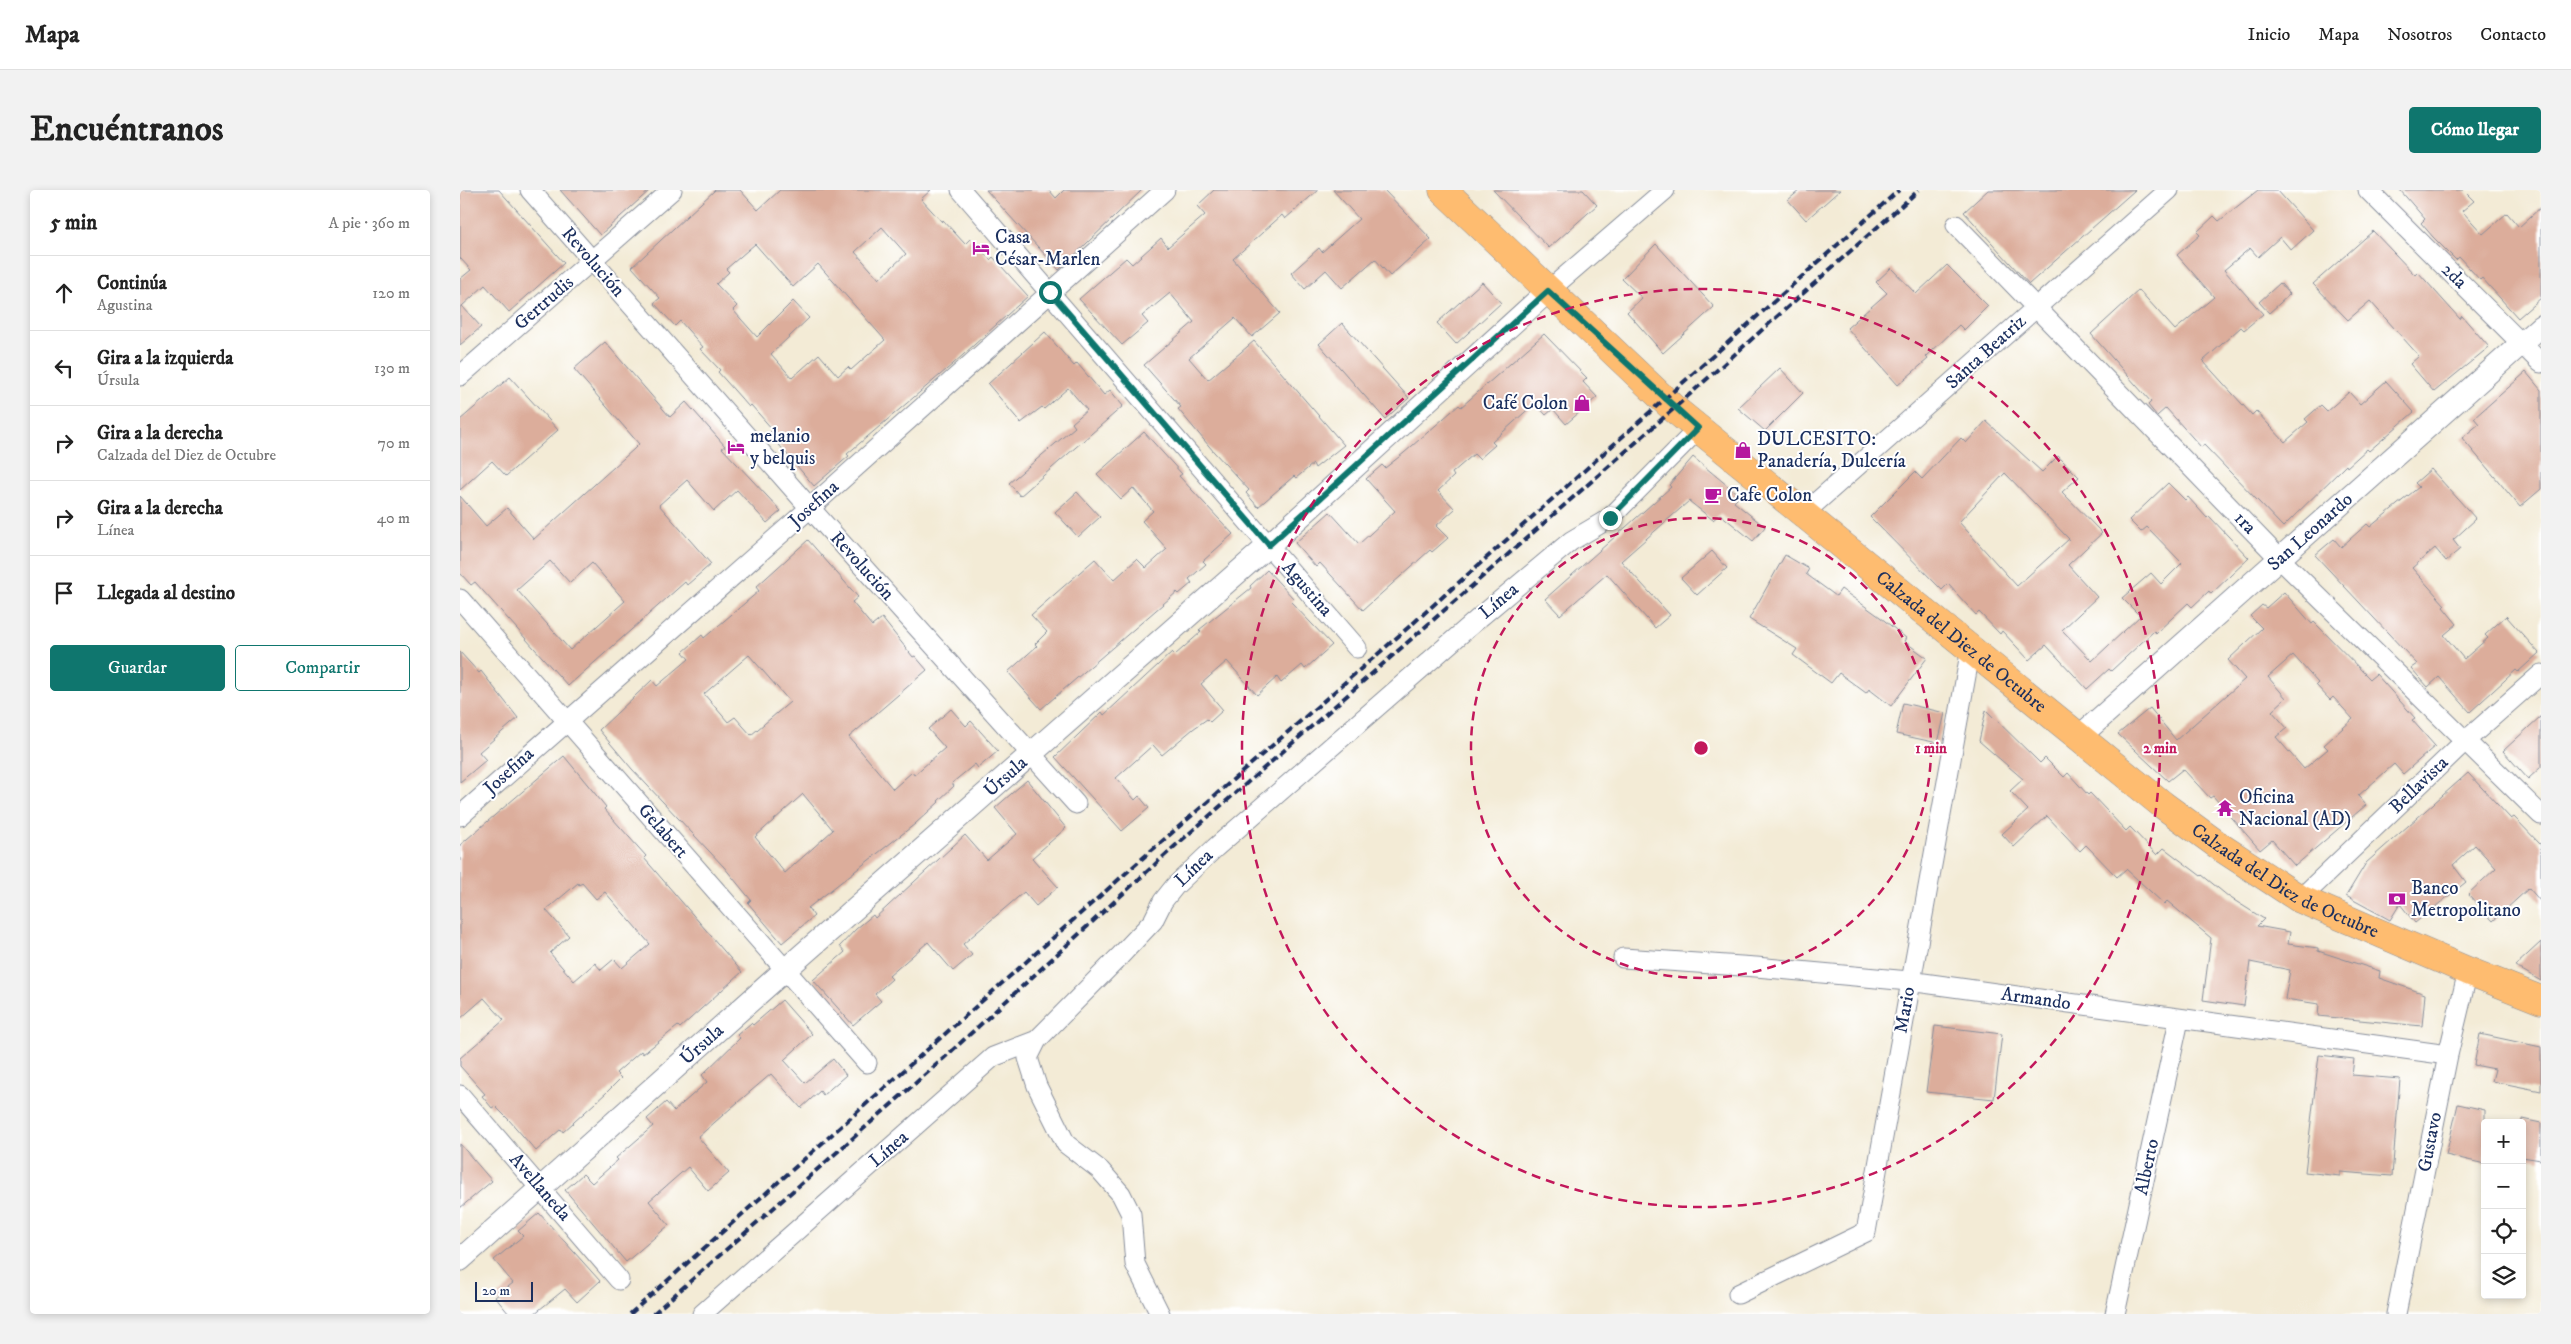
<!DOCTYPE html>
<html lang="es">
<meta charset="utf-8">
<style>
:root{--surface:#fff;--page:#f2f2f2;--text:#222;--muted:#767676;--line:#e0e0e0;--accent:#0f766e}
body{margin:0;font-family:"IM FELL DW Pica",serif;background:var(--page);color:var(--text)}
.controls{position:absolute;right:15px;bottom:15px;display:grid;overflow:hidden;border-radius:5px;box-shadow:0 2px 8px #0003}
.controls button{width:45px;height:45px;display:grid;place-items:center;padding:0;border:0;border-bottom:1px solid var(--line);background:var(--surface);color:var(--text);font:25px sans-serif}
.scale{position:absolute;left:15px;bottom:12px;width:58px;box-sizing:border-box;padding-left:5px;border:2px solid #1b2f5e;border-top:0;font-size:14px;line-height:18px;white-space:nowrap;color:#1b2f5e;-webkit-text-stroke:4px #fff;paint-order:stroke}
.stop{position:absolute;width:15px;height:15px;margin:-11px;border:4px solid #0f766e;border-radius:50%;background:#fff}
.stop.end{background:#0f766e;border-color:#fff;box-shadow:0 1px 5px #0008}
.list{margin:0;padding:0;list-style:none}
h2{display:flex;justify-content:space-between;align-items:center;height:65px;margin:0;padding:0 20px;font-size:21px}
h2 small{font-size:16px;font-weight:400;color:var(--muted)}
.list li{display:grid;grid-template-columns:32px 1fr auto;gap:15px;align-items:center;box-sizing:border-box;height:75px;padding:0 20px;border-top:1px solid var(--line)}
.list b{display:block;font-size:19px;white-space:nowrap}
.list p{margin:0;font-size:16px;white-space:nowrap;color:var(--muted)}
.list em{font-size:16px;font-style:normal;color:var(--muted)}
.actions{display:flex;gap:10px;padding:15px 20px}
.actions a{flex:1;padding:11px 0;border:1px solid var(--accent);border-radius:5px;text-align:center;font-size:18px;color:var(--accent)}
.actions .main{background:var(--accent);color:#fff}
.icon{flex:none;width:28px;height:28px;fill:none;stroke:currentColor;stroke-width:2;stroke-linecap:round;stroke-linejoin:round}
.map{position:relative;flex:none;width:2081px;height:1124px;overflow:hidden;border-radius:5px}
header{display:flex;align-items:center;gap:30px;box-sizing:border-box;height:70px;padding:0 25px;background:var(--surface);border-bottom:1px solid var(--line)}
header strong{font-size:24px}
nav{display:flex;gap:28px;margin-inline-start:auto;font-size:18px}
.intro{display:flex;align-items:center;justify-content:space-between;box-sizing:border-box;height:120px;padding:0 30px}
h1{margin:0;font-size:35px}
.button{padding:12px 22px;border-radius:5px;background:var(--accent);color:#fff;font-size:18px;font-weight:700}
main{display:flex;gap:30px;padding:0 30px}
aside{flex:1;background:var(--surface);border-radius:5px;box-shadow:0 2px 8px #0003}
.map>svg:first-child{display:block}
.building{fill:#dcad9b;fill-rule:evenodd}
.lines{fill:none;stroke-linecap:round;stroke-linejoin:round}
.minor-casing{stroke:#878d9a;stroke-width:21}
.tertiary-casing{stroke:#878d9a;stroke-width:24}
.primary-casing{stroke:#878d9a;stroke-width:29}
.minor{stroke:#fff;stroke-width:19}
.tertiary{stroke:#fff;stroke-width:22}
.primary{stroke:#febc70;stroke-width:28}
.rail{stroke:#1b2f5e;stroke-width:4;stroke-dasharray:8 4;stroke-linecap:butt}
.route{stroke:#0f766e;stroke-width:6}
.ring{fill:none;stroke:#c2185b;stroke-width:2.5;stroke-dasharray:9 6}
.labels{text-anchor:middle;dominant-baseline:central;stroke-width:4;stroke-linejoin:round;paint-order:stroke}
.poi-label{font-size:19px;fill:#1b2f5e;stroke:#fff;text-anchor:start}
.street-label{font-size:19px;fill:#1b2f5e;stroke:#fff}
.centre{fill:#c2185b;stroke:#fff;stroke-width:2.5}
.ring-label{font-size:15px;text-anchor:middle;font-weight:bold;fill:#c2185b;stroke:#fff;stroke-width:4;stroke-linejoin:round;paint-order:stroke}
</style>
<header>
<strong>Mapa</strong>
<nav><a>Inicio</a><a>Mapa</a><a>Nosotros</a><a>Contacto</a></nav>
</header>
<div class="intro"><h1>Encuéntranos</h1><a class="button">Cómo llegar</a></div>
<main>
<aside>
<h2>5 min<small>A pie · 360 m</small></h2>
<ul class="list">
<li><svg class="icon" aria-label="ahead" viewBox="0 0 24 24"><path d="M12 20V5M6 11l6-6 6 6"/></svg><div><b>Continúa</b><p>Agustina</p></div><em>120 m</em></li>
<li><svg class="icon" aria-label="left" viewBox="0 0 24 24"><path d="M17 20v-9H6M10 6l-5 5 5 5"/></svg><div><b>Gira a la izquierda</b><p>Úrsula</p></div><em>130 m</em></li>
<li><svg class="icon" aria-label="right" viewBox="0 0 24 24"><path d="M7 20v-9h11M14 6l5 5-5 5"/></svg><div><b>Gira a la derecha</b><p>Calzada del Diez de Octubre</p></div><em>70 m</em></li>
<li><svg class="icon" aria-label="right" viewBox="0 0 24 24"><path d="M7 20v-9h11M14 6l5 5-5 5"/></svg><div><b>Gira a la derecha</b><p>Línea</p></div><em>40 m</em></li>
<li><svg class="icon" aria-label="arrive" viewBox="0 0 24 24"><path d="M6 21V4h12l-3 4 3 4H6"/></svg><div><b>Llegada al destino</b></div></li>
</ul>
<div class="actions"><a class="main">Guardar</a><a>Compartir</a></div>
</aside>
<div class="map">
<svg width="2081" height="1124" viewBox="0 0 2081 1124">
<rect width="100%" height="100%" fill="#fff"/>
<filter id="ink" filterUnits="userSpaceOnUse"><feTurbulence type="fractalNoise" baseFrequency=".02" numOctaves="2"/><feDisplacementMap in="SourceGraphic" scale="10" xChannelSelector="R" yChannelSelector="G"/><feConvolveMatrix kernelMatrix="1 2 1 2 8 2 1 2 1" color-interpolation-filters="sRGB"/></filter>
<filter id="wash" filterUnits="userSpaceOnUse"><feTurbulence type="fractalNoise" baseFrequency=".0096" numOctaves="4" result="noise"/><feDisplacementMap in="SourceGraphic" scale="20" xChannelSelector="R" yChannelSelector="G"/><feGaussianBlur stdDeviation="1.12" result="paint"/><feColorMatrix in="noise" values="0 0 0 0 0 0 0 0 0 0 0 0 0 0 0 0 0 1.4 0 .05"/><feComposite in="paint" operator="in"/></filter>
<g filter="url(#wash)">
<rect width="100%" height="100%" fill="#f3ebd6"/>
<g id="blocks">
<path class="building" d="M0 0H39L104 73 49 122 25 95 2 116 21 137 0 155V89L11 80 0 68Z
M100 0H190L140 45Z
M255 0H280L298 20 320 0H471L461 9 482 32 483 30 505 54 511 48 530 70 533 67 568 106 493 174 387 264 389 266 354 296 309 243 313 240 291 215 289 217 258 182 260 180 240 159 243 157 220 131 215 136 194 113 200 108 172 77ZM422 37 446 64 419 89 395 62ZM295 54 333 97 358 74 425 150 391 180 388 177 378 186 359 164 332 188 311 164 349 128 333 111 297 147 273 120 277 116 256 94 269 82 266 79Z
M526 0H589L596 8 604 0H682L599 80Z
M754 0H858L825 29 822 25 773 69 820 123 792 147 775 128 729 168 748 190 794 151 884 255 855 278 853 274 836 288 834 286 798 317 786 303 789 300 754 262 718 219 721 217 684 175 734 132 710 103 682 126 688 133 662 155 619 109 666 68 672 74 701 48 708 57 745 25 737 16Z
M873 0H924L971 49 930 86 915 69 882 98 866 80 845 99 831 83 859 58 862 62 899 29Z
M1033 0H1123L1137 15 1089 58Z
M1340 0H1380L1346 30 1328 10Z
M1528 0H1675L1569 94 1504 22Z
M1798 0H1817L1853 40 1831 60 1820 47 1798 67 1790 58 1764 80 1803 124 1784 140 1781 137 1743 171 1792 225 1796 221 1825 252 1848 232 1845 229 1861 215 1867 221 1889 202 1900 214 1926 191 1954 222 1909 261 1907 259 1887 277 1886 275 1823 337 1744 255 1741 257 1706 218 1697 226 1688 215 1691 212 1631 144 1679 100 1715 140 1754 107 1717 65 1740 45 1737 42 1754 26 1759 31Z
M1940 0H2003L2014 11 2002 21 2023 44 2047 23 2059 37 2081 17V108L2058 128 2022 88 2020 90 1999 67 1996 70 1973 47 1961 33 1965 29Z
M1913 41 1955 85 1958 82 2000 129 2002 126 2029 157 1974 202 1950 174 1959 166 1910 111 1888 130 1853 94Z
M1196 54 1254 117 1203 163 1167 122 1182 108 1162 89Z
M1487 75 1528 116 1504 140 1499 135 1466 167 1468 169 1438 195 1387 138 1427 103 1416 92 1431 78 1456 104Z
M1022 92 1041 113 996 154 977 133Z
M1820 93 1830 104 1809 123 1799 112Z
M882 133 949 208 925 229 859 154Z
M585 142 614 176 617 173 644 205 650 200 663 216 560 306 549 293 615 237 612 233 627 220 608 198 584 219 582 217 561 233 528 194Z
M1084 144 1127 188 1123 192 1137 207 1106 234 1093 219 1086 225 1075 213 1032 252 1035 255 1019 269 1014 264 992 283 994 286 978 301 995 319 976 336 988 348 972 362 970 360 903 420 860 373 856 377 835 353 870 322 899 354 935 321 906 289 922 275 925 278 944 263 999 215 1001 217Z
M145 152 210 227 226 212 265 256 262 258 321 321 307 333 277 300 254 321 227 290 199 315 251 374 227 395 225 392 108 496 15 392 11 395 0 383V306L26 336 47 318 74 349 174 259 179 254 114 179ZM90 371 110 393 132 373 165 411 110 460 57 400Z
M1320 178 1343 203 1305 241 1278 218Z
M2066 182 2081 200V299L2060 317 2002 248 2019 234 2014 228Z
M50 187 98 240 46 286 32 271 0 300V230Z
M1526 231 1582 282 1598 266 1619 287 1602 302 1642 343 1608 375 1637 407 1602 440 1632 471 1680 426 1662 408 1691 383 1701 394 1722 373 1687 337 1681 342 1669 330 1708 293 1725 310 1728 307 1747 328 1749 326 1789 368 1751 404 1749 401 1732 417 1728 413 1696 443 1694 441 1651 481 1649 479 1627 499 1586 455 1569 470 1542 441 1540 444 1519 422 1516 425 1488 394 1482 400 1410 327 1455 282 1462 289 1501 248 1506 253ZM1545 283 1609 349 1557 396 1499 332Z
M684 242 722 284 719 286 773 344 743 371 746 374 729 389 732 393 719 404 717 402 581 519 548 482 577 456 575 454 587 442 571 425 635 369 654 390 677 369 686 378 707 359 682 331 693 321 673 298 661 309 637 284Z
M1233 267 1280 306 1274 312 1305 337 1293 351 1260 324 1253 330 1229 311 1161 371 1210 425 1195 438 1147 384 1100 425 1085 409 1211 297 1209 295Z
M1971 279 2016 329 1993 350 2000 359 1986 371 1975 358 1952 378 1985 415 1983 417 1997 434 1984 445 2004 469 2028 448 2025 445 2046 426 2079 463 2058 482 2056 480 2010 522 1979 487 1968 497 1951 478 1957 474 1855 365 1874 349 1881 357 1907 334 1910 337 1959 297 1955 293Z
M617 302 640 327 618 347 595 322Z
M348 350 398 407 392 412 412 436 422 428 453 467 455 466 467 480 389 547 433 599 452 582 454 585 485 558 468 539 491 519 506 536 511 531 538 561 518 578 515 574 492 593 494 596 478 611 479 612 455 634 348 718 354 726 322 753 288 713 291 710 264 677 172 579 139 540 192 490 197 496 229 469 223 462 242 445 244 448 299 401 296 397ZM289 465 330 512 291 545 275 527 268 532 244 504ZM343 604 373 640 325 683 295 647Z
M1252 361 1267 378 1237 405 1221 388Z
M1325 365 1349 379 1346 384 1376 406 1381 399 1420 427 1446 448 1444 451 1467 468 1431 516 1409 499 1406 503 1379 483 1371 493 1333 465 1337 459 1289 429Z
M807 380 834 409 831 412 872 455 845 479 842 475 821 493 817 487 797 505 767 471 741 494 763 520 750 532 747 529 733 539 702 565 693 555 656 588 675 610 679 606 689 618 662 641 595 567 642 522 644 525 712 462 715 465 741 442 739 440 791 398 790 396Z
M1824 402 1852 434 1854 432 1910 489 1916 484 1955 528 1952 530 1975 556 1943 584 1934 574 1898 606 1906 615 1835 676 1812 650 1800 660 1753 606 1750 608 1723 579 1708 591 1658 544 1690 518 1716 550 1785 489 1768 470 1802 438 1790 426 1802 415 1806 418ZM1833 465 1858 493 1856 495 1870 510 1873 507 1893 529 1864 555 1868 559 1844 579 1816 547 1827 538 1812 521 1826 508 1808 487Z
M0 462 19 483 21 481 58 528 19 562 26 570 0 592Z
M1443 513 1485 523 1478 553 1436 544Z
M1526 520 1580 573 1585 568 1604 587 1608 583 1628 605 1630 603 1666 641 1670 637 1697 665 1704 658 1741 686 1742 685 1769 707 1804 729 1797 736 1830 742 1828 754 1858 758V761L1920 781 1919 788 1965 804 1962 836 1858 826 1859 814 1825 809 1830 780 1790 772 1784 816 1743 810 1751 748 1707 711 1704 714 1666 679 1657 687 1626 655 1620 661 1587 626 1554 657 1542 644 1568 620 1550 601 1563 589 1519 551Z
M2081 526V577L2068 589 2043 561Z
M104 566 146 617 144 619 186 666 184 668 282 782 220 838 218 836 183 864 181 861 156 883 161 888 146 903 103 942 101 939 76 961 49 930 35 916 32 918 22 906 25 904 0 876V868L44 830 24 808 0 829V655ZM118 693 119 695 122 693 136 709 145 702 190 754 162 778 154 769 141 780 135 773 114 791 90 763 109 746 86 720Z
M2008 583 2051 629 2054 627 2081 655V712L2069 698 2033 731 2008 704 2036 678 2015 655 1993 675 2006 692 1955 733 1940 714 1930 730 1886 706 1906 673Z
M567 590 606 638 572 668 598 697 576 716 564 702 503 754 512 765 493 781 468 752 429 786 432 789 415 804 421 811 393 835 353 790 385 762 380 756 396 739 413 725 415 728 505 645 527 670 557 644 535 618Z
M2081 752V791L2055 776Z
M322 810 352 844 324 870 345 893 373 869 386 885 363 905 360 901 341 918 311 884 271 918 238 947 269 983 248 1001 228 977 189 1011 209 1035 166 1072 105 1000 123 984 132 993 158 970 156 968 193 936 187 929 206 912 214 921 247 892 242 885 280 848 277 845 291 833 293 835Z
M1475 836 1542 844 1534 909 1466 902Z
M2020 844 2081 857V901L2032 891 2035 879 2014 875Z
M1859 865 1894 869 1892 885 1940 889 1932 986 1880 982V986L1845 982Z
M1998 914 2025 920V974L1986 965Z
M2062 929 2081 933V970L2062 967Z
M0 954 32 991 0 1018Z
M79 1023 140 1091 117 1112 105 1099 74 1124H49L35 1107 53 1093 34 1070 63 1046 58 1041Z"/>
</g>
</g>
<g filter="url(#ink)">
<use href="#blocks" fill-opacity="0" stroke="#878d9a" stroke-width="1"/>
<g class="lines">
<g class="minor-casing">
<path id="minor" d="M70 0 350 318 616 614
M501 0 897 458
M1908 0 2081 173
M1496 35 1819 368 2081 625
M1088 101 1205 0
M0 186 212 0
M1343 324 1709 0
M0 409 407 873
M0 626 350 318 705 0
M1840 709 2004 552 2081 484
M1163 768 1296 777 1449 791 1988 865
M577 850 568 868 577 896 606 954 640 980 661 1004 671 1024 675 1074 700 1124
M0 905 159 1090
M1278 1104 1406 1042 1511 458
M242 1124 533 867 577 850 659 767 693 731 703 711 715 696 755 658 1019 428 1111 351 1150 328 1238 239
M1655 1124 1719 830
M1936 1124 1988 865 2008 781"/>
</g>
<g class="tertiary-casing">
<g id="tertiary">
<path id="s1" d="M1619 547 2081 136"/>
<path id="s2" d="M0 1070 325 780 809 355 1088 101"/>
</g>
</g>
<g class="primary-casing">
<g id="primary">
<path id="s3" d="M983 0 1213 218 1703 615 1762 658 1840 709 2008 781 2081 810"/>
</g>
</g>
<use href="#minor" class="minor"/>
<use href="#tertiary" class="tertiary"/>
<use href="#primary" class="primary"/>
<path class="rail" d="M170 1124 684 667 950 436 1439 0
M193 1124 484 868 715 656 1173 255 1459 0"/>
</g>
</g>
<g class="lines" filter="url(#ink)">
<path class="route" d="M590 102 809 355 1088 101 1238 238 1150 328"/>
</g>
<g class="ring">
<circle cx="1241" cy="558" r="230"/>
<circle cx="1241" cy="558" r="459"/>
</g>
<defs>
<g id="hotel-bare" transform="scale(1.35)"><path d="M-6-4.5h1.5V1H6V5H4.5V3h-9V5H-6ZM-4 0a1.8 1.8 0 1 1 3.6 0ZM.5 0V-2.5h3Q6-2.5 6 0Z" fill="#b5179e" stroke="#fff" stroke-width="2.5" paint-order="stroke"/></g>
<g id="shop-bare" transform="scale(1.35)"><path d="M-5-2.5h2.3a2.7 3.5 0 0 1 5.4 0H5L5.5 6h-11ZM-1.5-2.5h3a1.5 2.3 0 0 0-3 0Z" fill="#b5179e" stroke="#fff" stroke-width="2.5" paint-order="stroke"/></g>
<g id="cafe-bare" transform="scale(1.35)"><path d="M-5.5-4.5H6V0H3Q3 3.5 0 3.5H-2.5Q-5.5 3.5-5.5 0ZM3-3.2v2h1.7v-2ZM-6 4.5H4V6H-6Z" fill="#b5179e" stroke="#fff" stroke-width="2.5" paint-order="stroke"/></g>
<g id="temple-bare" transform="scale(1.35)"><path d="M0-6L5-2H3V0L6.5 2.5H4V6H1.5V3h-3V6H-4V2.5H-6.5L-3 0V-2H-5Z" fill="#b5179e" stroke="#fff" stroke-width="2.5" paint-order="stroke"/></g>
<g id="bank-bare" transform="scale(1.35)"><path d="M-6-4H6V4H-6ZM0-2.3a2.3 2.3 0 1 0 0 4.6a2.3 2.3 0 1 0 0-4.6Z" fill="#b5179e" stroke="#fff" stroke-width="2.5" paint-order="stroke"/></g>
</defs>
<g fill-rule="evenodd">
<use href="#hotel-bare" x="521" y="58"/>
<use href="#shop-bare" x="1122" y="213"/>
<use href="#hotel-bare" x="276" y="257"/>
<use href="#shop-bare" x="1283" y="260"/>
<use href="#cafe-bare" x="1253" y="305"/>
<use href="#temple-bare" x="1765" y="618"/>
<use href="#bank-bare" x="1937" y="709"/>
</g>
<g class="labels">
<g class="poi-label">
<text x="535" y="47">Casa<tspan x="535" dy="22">César-Marlen</tspan></text>
<text x="1108" y="213" text-anchor="end">Café Colon</text>
<text x="290" y="246">melanio<tspan x="290" dy="22">y belquis</tspan></text>
<text x="1297" y="249">DULCESITO:<tspan x="1297" dy="22">Panadería, Dulcería</tspan></text>
<text x="1267" y="305">Cafe Colon</text>
<text x="1779" y="607">Oficina<tspan x="1779" dy="22">Nacional (AD)</tspan></text>
<text x="1951" y="698">Banco<tspan x="1951" dy="22">Metropolitano</tspan></text>
</g>
<g class="street-label">
<text transform="translate(133 72) rotate(49)">Revolución</text>
<text transform="translate(1994 86) rotate(45)">2da</text>
<text transform="translate(84 113) rotate(-41)">Gertrudis</text>
<text transform="translate(1526 162) rotate(-42)">Santa Beatriz</text>
<text transform="translate(354 314) rotate(-42)">Josefina</text>
<text transform="translate(1785 333) rotate(46)">1ra</text>
<text stroke="none"><textPath href="#s1" startOffset="309">San Leonardo</textPath></text>
<text transform="translate(402 376) rotate(48)">Revolución</text>
<text transform="translate(847 399) rotate(49)">Agustina</text>
<text transform="translate(1039 411) rotate(-40)">Línea</text>
<text stroke="none"><textPath href="#s3" startOffset="688">Calzada del Diez de Octubre</textPath></text>
<text transform="translate(49 581) rotate(-42)">Josefina</text>
<text stroke="none"><textPath href="#s2" startOffset="729">Úrsula</textPath></text>
<text transform="translate(1959 595) rotate(-44)">Bellavista</text>
<text transform="translate(203 641) rotate(49)">Gelabert</text>
<text transform="translate(734 678) rotate(-44)">Línea</text>
<text stroke="none"><textPath href="#s3" startOffset="1092">Calzada del Diez de Octubre</textPath></text>
<text transform="translate(1576 809) rotate(8)">Armando</text>
<text transform="translate(1445 820) rotate(-80)">Mario</text>
<text stroke="none"><textPath href="#s2" startOffset="324">Úrsula</textPath></text>
<text transform="translate(1970 952) rotate(-79)">Gustavo</text>
<text transform="translate(429 959) rotate(-41)">Línea</text>
<text transform="translate(1687 977) rotate(-78)">Alberto</text>
<text transform="translate(80 997) rotate(49)">Avellaneda</text>
</g>
</g>
<circle cx="1241" cy="558" r="8" class="centre"/>
<g class="ring-label">
<text x="1471" y="563">1 min</text>
<text x="1700" y="563">2 min</text>
</g>
</svg>
<div class="controls">
<button>+</button>
<button>−</button>
<button><svg class="icon" aria-label="locate" viewBox="0 0 24 24"><circle cx="12" cy="12" r="6"/><path d="M12 2v4M12 18v4M2 12h4M18 12h4"/></svg></button>
<button><svg class="icon" aria-label="layers" viewBox="0 0 24 24"><path d="M12 4l9 5-9 5-9-5zM3 14l9 5 9-5"/></svg></button>
</div>
<div class="scale">20 m</div>
<div class="stop" style="left:590px;top:102px"></div>
<div class="stop end" style="left:1150px;top:328px"></div>
</div>
</main>
